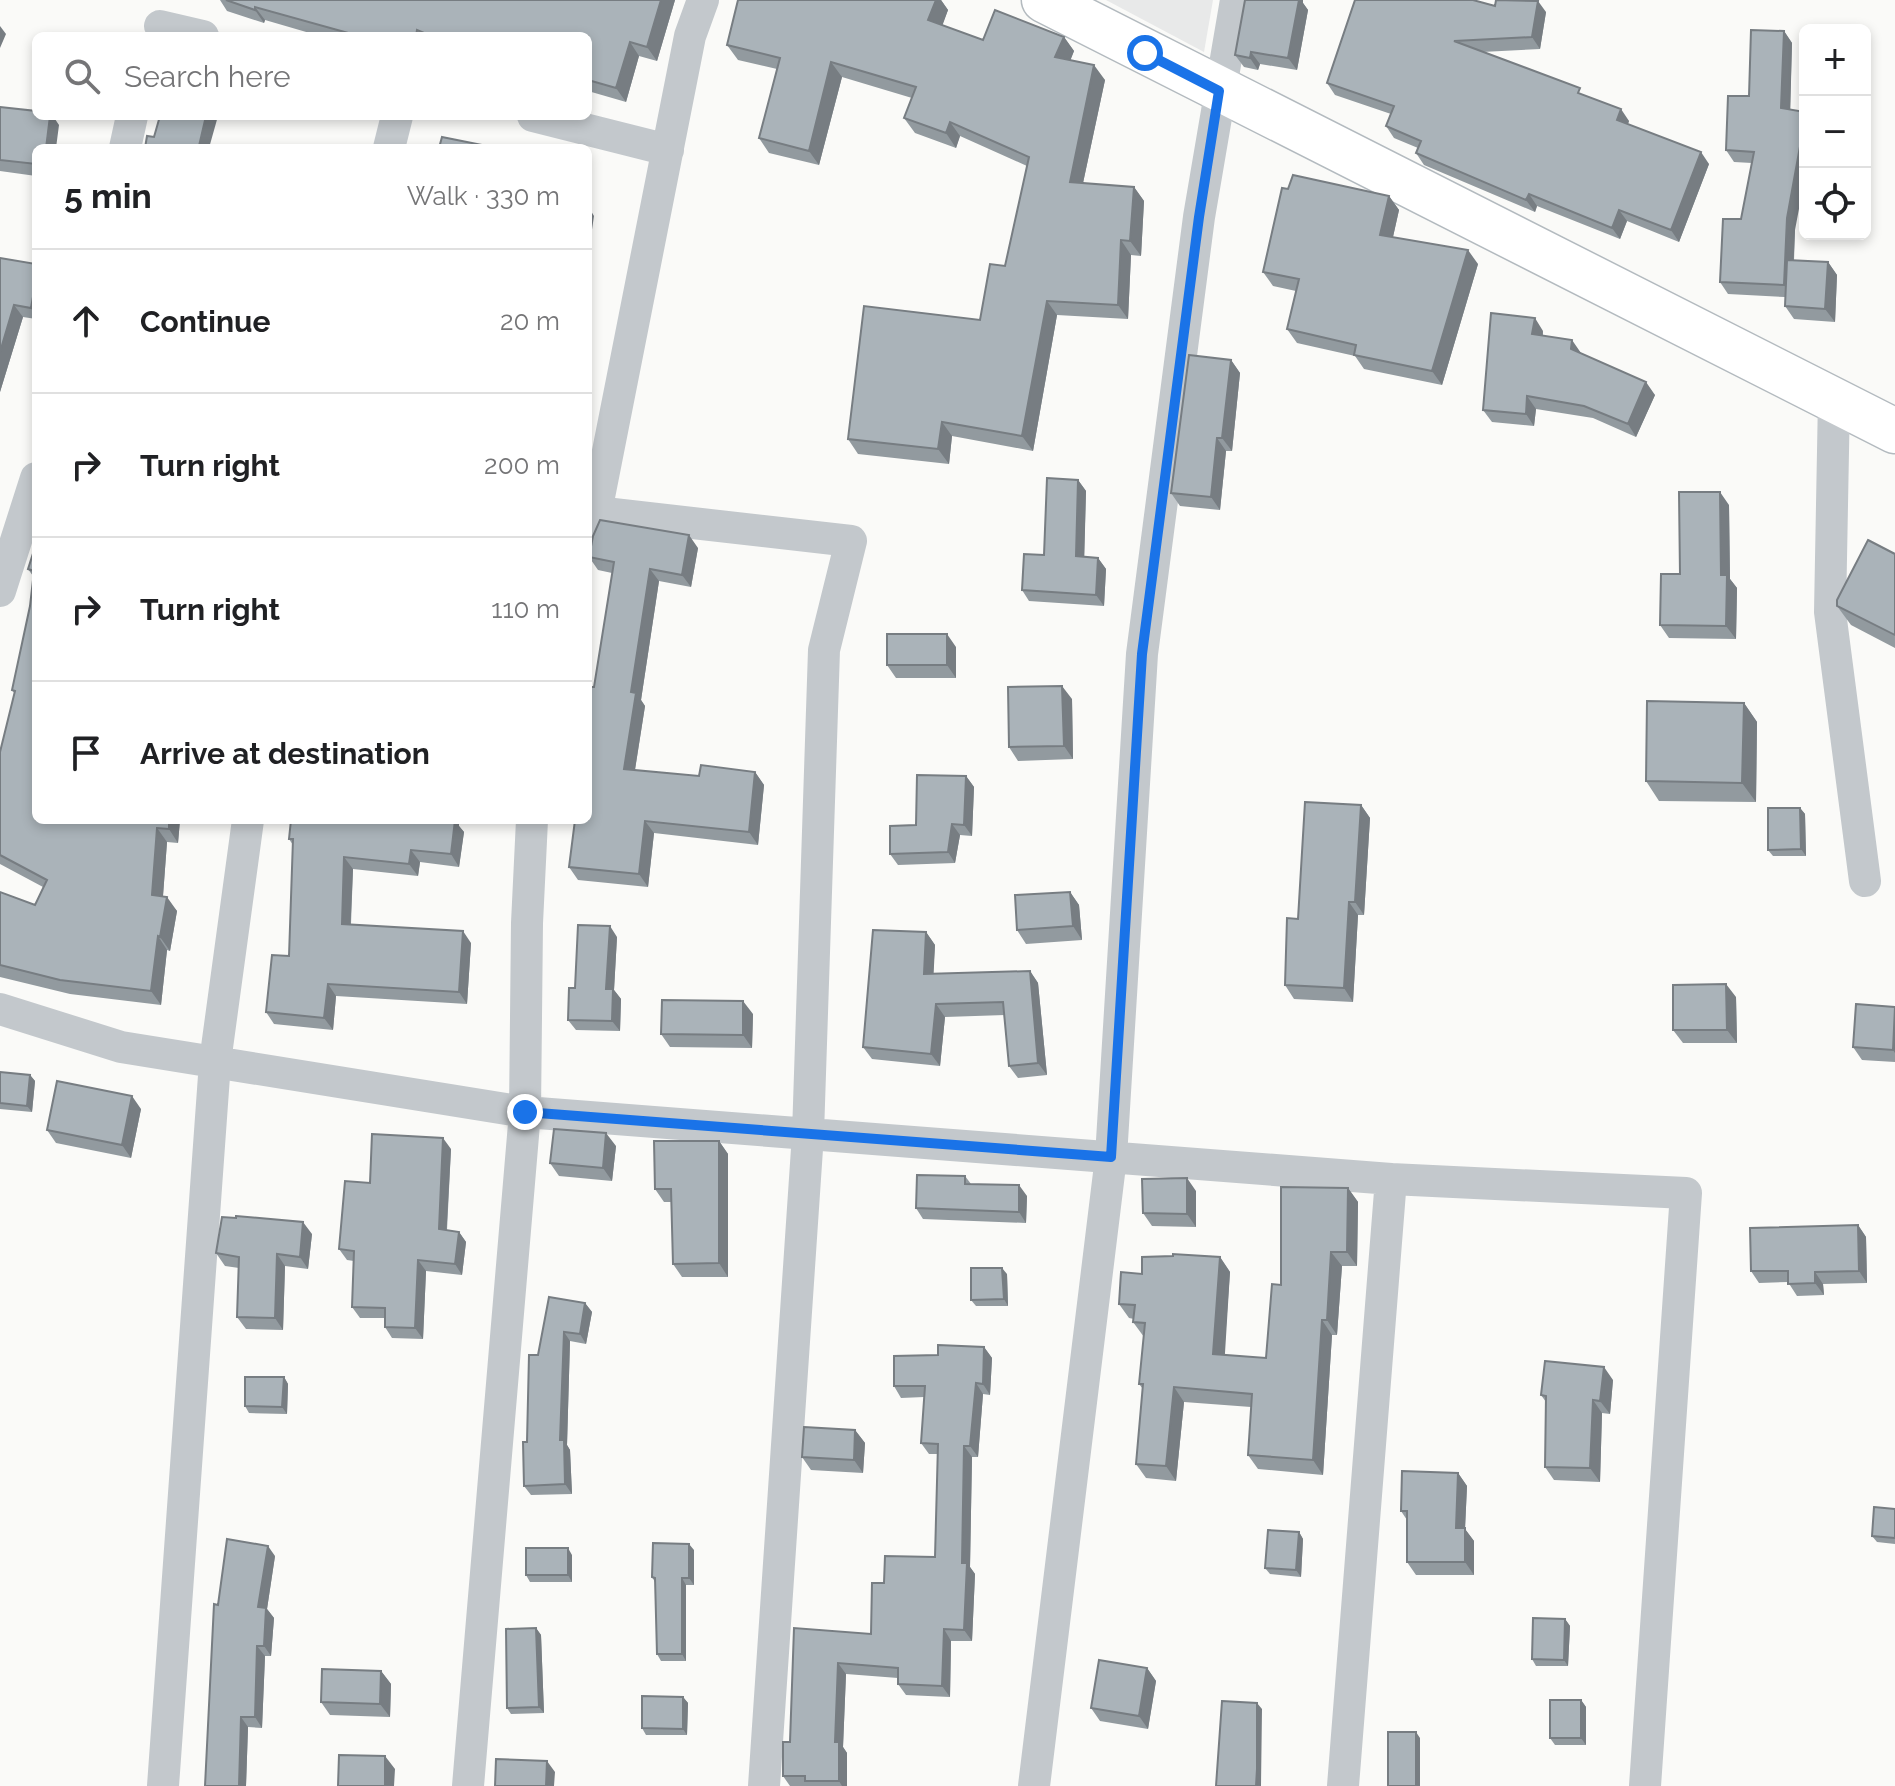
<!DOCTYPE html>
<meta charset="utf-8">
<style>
:root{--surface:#fff;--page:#f6f6f6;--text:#202124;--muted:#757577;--line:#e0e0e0}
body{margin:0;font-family:Raleway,sans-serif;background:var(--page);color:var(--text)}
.controls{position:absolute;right:24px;top:24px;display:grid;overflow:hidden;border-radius:12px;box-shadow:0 4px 12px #0003}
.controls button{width:72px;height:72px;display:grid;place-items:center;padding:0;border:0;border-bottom:2px solid var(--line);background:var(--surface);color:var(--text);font:40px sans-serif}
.stop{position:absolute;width:24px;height:24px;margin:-18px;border:6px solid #1a73e8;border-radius:50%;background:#fff}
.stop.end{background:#1a73e8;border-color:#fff;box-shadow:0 2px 8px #0008}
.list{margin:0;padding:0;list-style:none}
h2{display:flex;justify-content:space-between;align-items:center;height:104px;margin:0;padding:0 32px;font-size:34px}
h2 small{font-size:26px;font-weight:400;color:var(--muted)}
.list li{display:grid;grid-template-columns:52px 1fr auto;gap:24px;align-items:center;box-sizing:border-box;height:144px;padding:0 32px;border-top:2px solid var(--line)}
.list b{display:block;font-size:30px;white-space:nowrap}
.list em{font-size:26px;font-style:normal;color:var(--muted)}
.icon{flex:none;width:44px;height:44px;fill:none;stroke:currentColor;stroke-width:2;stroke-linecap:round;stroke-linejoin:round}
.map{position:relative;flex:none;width:1895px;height:1786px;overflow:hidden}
.search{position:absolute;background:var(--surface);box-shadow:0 4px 12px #0003;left:32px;top:32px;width:560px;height:88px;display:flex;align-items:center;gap:20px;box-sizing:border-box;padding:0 28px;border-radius:12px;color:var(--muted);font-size:30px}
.panel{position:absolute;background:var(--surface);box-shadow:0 4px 12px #0003;left:32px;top:144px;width:560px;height:680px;border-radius:12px}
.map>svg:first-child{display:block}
.built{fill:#e8e9e9}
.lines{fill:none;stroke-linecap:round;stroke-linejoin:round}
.secondary-casing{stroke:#b3babf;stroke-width:47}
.street{stroke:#c3c8cc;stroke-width:32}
.secondary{stroke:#fff;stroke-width:44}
.wall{fill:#929a9f}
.shaded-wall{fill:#777d82}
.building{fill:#aab3b9;stroke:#777d82;stroke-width:2}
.route{stroke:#1a73e8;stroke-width:10}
</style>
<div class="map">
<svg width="1895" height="1786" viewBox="0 0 1895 1786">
<rect width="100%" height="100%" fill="#fafaf8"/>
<path class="built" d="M1106 0H1213L1204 52Z"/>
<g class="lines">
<g class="secondary-casing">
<path id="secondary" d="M1044 0 1895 431"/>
</g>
<path class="street" d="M160 26 203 36
M533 116 668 150
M125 148 132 116
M389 148 397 116
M1834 398 1830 612 1865 881
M596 512 851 541 824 650 808 1134 764 1786
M588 536 596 512 690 36 703 0
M0 591 36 478
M0 1009 121 1047 525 1112 1391 1179 1686 1193 1645 1786
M163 1786 215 1062 248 820
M468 1786 525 1112 527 923 532 820
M1034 1786 1111 1157 1142 654 1199 217 1236 0
M1343 1786 1391 1179"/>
<use href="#secondary" class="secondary"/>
</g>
<path class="wall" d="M220 0H675L657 61 639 56 626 102 588 91V36H320L265 20 264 23 227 11Z
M738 0H941L948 10 942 25 983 40 1064 37 1074 51 1070 60 1105 80 1083 183 1134 187 1144 201 1141 256 1131 255 1128 319 1057 315 1033 451 952 436 949 464 858 454 848 439 980 320 1005 266 1027 166 960 136 956 148 915 133 904 118 912 98 842 77 819 165 769 153 759 138 777 69 738 60 727 45Z
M1303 3 1308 10 1297 70 1260 64 1258 70 1244 67 1235 55Z
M1495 6 1546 12 1540 49 1482 52 1586 96 1629 121 1628 124 1709 164 1679 242 1627 221 1620 239 1537 206 1535 212 1424 165 1416 153 1418 148 1394 138 1386 126 1391 114 1335 95 1327 83Z
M1784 31 1792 43 1790 110 1795 230 1794 261 1828 262 1837 275 1835 322 1794 319 1785 306V297L1728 294 1720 282 1741 219 1752 163 1734 162 1726 150 1749 96Z
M0 107 59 125 36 148V176L0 171Z
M1288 189 1389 196 1399 210 1393 237 1478 264 1442 385 1364 369 1355 356 1297 343 1287 329 1296 291 1273 286 1263 272Z
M0 258 36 264V319L23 317 0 392Z
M1543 331V335L1581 353 1655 395 1636 437 1593 418 1536 409 1534 426 1492 422 1483 410Z
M1231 360 1240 373 1232 451H1226L1220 510 1180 506 1171 493Z
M1078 480 1086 491 1084 557 1098 558 1106 569 1104 606 1029 601 1022 590 1044 555Z
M1729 505 1730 579 1737 588 1736 639 1669 638 1660 625 1680 574Z
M36 544 180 820 178 843 167 842 163 896 177 911 170 951 167 950 161 1005 70 994 0 977V892L35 905 43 887 0 864V752L15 694 12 690 30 606 33 576 28 569Z
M698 548 691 587 659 581 641 700 645 706 635 770 699 776 755 772 764 785 758 845 654 833 648 887 578 880 569 867 594 687 612 573 598 570 589 557Z
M1895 554V648L1851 625 1837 606Z
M956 647V678H896L887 665Z
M1072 699 1073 759 1018 761 1009 747Z
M1744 703 1757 722 1756 802 1659 801 1646 781Z
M966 776 974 787 972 836 960 835 955 863 898 865 890 854 916 825Z
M1361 805 1370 818 1364 915H1358L1353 1002 1294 999 1285 985 1298 919Z
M1800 808 1805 814 1806 856H1773L1768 850Z
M459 826 464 832 459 867 420 862 418 876 353 869 351 924 471 943 467 1004 336 996 333 1030 274 1024 266 1012 289 956 293 845 289 839Z
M1070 892 1079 905 1082 940 1026 944 1017 930Z
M926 932 935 945 933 974 1030 971 1038 983 1047 1075 1018 1078 1009 1066 1005 1015 945 1017 940 1066 872 1059 863 1047Z
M617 937 614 990 621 999 620 1031 576 1030 568 1020 575 988Z
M1736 997 1737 1043H1683L1673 1030Z
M1895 1007V1062L1862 1060 1853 1047Z
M753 1014 752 1048 670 1047 661 1034Z
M0 1072 30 1075 35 1081 32 1112 0 1109Z
M141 1109 131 1158 56 1143 47 1130Z
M719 1141 728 1154V1277H682L673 1264 672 1202H664L655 1189Z
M616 1146 612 1181 559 1176 550 1163Z
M451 1149 447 1230 459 1232 466 1242 462 1275 426 1271 423 1339 392 1338 385 1327V1318H360L352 1307 354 1261 347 1260 339 1249 370 1183Z
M965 1176 971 1184 1027 1196 1026 1223 923 1219 916 1208Z
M1348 1188 1358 1202 1357 1266H1342L1337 1335H1332L1323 1475 1258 1469 1248 1455 1251 1407 1184 1402 1176 1481 1146 1478 1136 1464 1143 1389 1139 1384 1144 1337 1133 1322 1134 1319 1129 1318 1119 1304 1142 1274 1220 1257 1230 1272 1224 1355 1266 1358 1281 1285Z
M1196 1191V1227L1152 1226 1143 1213Z
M1858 1225 1866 1237 1867 1283 1823 1284 1824 1295 1797 1296 1788 1282 1759 1283 1751 1271Z
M312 1234 308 1269 285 1266 283 1330 246 1329 237 1317 239 1268 225 1266 216 1253Z
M1007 1274 1008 1306H976L971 1300Z
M585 1303 592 1312 586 1344 570 1341 567 1445 570 1450 572 1494 531 1495 524 1486 527 1442 538 1355Z
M984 1347 992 1358 990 1395 983 1394 978 1457H972L970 1567 975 1574 972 1641H951L950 1697 906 1695 898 1684V1678L846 1674 843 1747 847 1753V1786H790L783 1776 790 1742 794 1628 871 1634 884 1583 935 1557 938 1454H929L921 1443 924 1397 901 1398 894 1386 938 1355Z
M284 1377 288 1384 287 1414 249 1413 245 1406Z
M1613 1380 1610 1414 1602 1413 1600 1482 1554 1480 1545 1467 1546 1402 1541 1395Z
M855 1430 865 1443 863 1473 811 1470 802 1457Z
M1458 1473 1467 1486 1465 1529 1474 1541V1575H1416L1407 1562V1520L1401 1511Z
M1895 1509V1544L1877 1542 1872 1536Z
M1299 1532 1303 1539 1301 1577 1270 1574 1265 1568Z
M694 1550V1585H686V1661H661L657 1654 655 1582 652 1577Z
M572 1555V1582H530L526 1575Z
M275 1556 267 1609 274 1618 271 1656H265L262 1728 248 1727 246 1786 218 1605Z
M1565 1619 1570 1626 1568 1666H1536L1532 1659Z
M536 1628 541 1635 544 1713 511 1714 507 1708Z
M1147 1668 1156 1681 1148 1729 1100 1721 1091 1708Z
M381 1671 391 1684 390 1717 330 1715 321 1702Z
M683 1697 688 1703 687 1735H646L642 1728Z
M1581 1700 1586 1707V1745H1555L1550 1738Z"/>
<path class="shaded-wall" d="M661 0H675L657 61 647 47Z
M936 0H941L948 10 939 35 928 20Z
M1295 0H1303V3L1308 10 1297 70 1288 58Z
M1538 1 1546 12 1540 49 1532 37Z
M255 7 265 20 264 23 255 10Z
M0 26 6 34 0 48Z
M1784 31 1792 43 1790 120 1781 108Z
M1064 37 1074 51 1066 72 1055 57Z
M630 42 639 56 626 102 616 88Z
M1251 52 1260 64 1258 70 1250 58Z
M831 62 842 77 819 165 809 151Z
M1094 65 1105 80 1080 197 1070 182Z
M1621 109 1629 121 1625 131 1617 120Z
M50 116H53L59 125 56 148H46Z
M206 116H218L209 148 199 146Z
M1805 119V177L1795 230 1792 297 1784 285 1787 218Z
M950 122 960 136 956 148 946 133Z
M1701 152 1709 164 1679 242 1671 230Z
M1134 187 1144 201 1141 256 1130 241Z
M1529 194 1537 206 1535 212 1526 200Z
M1389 196 1399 210 1390 250 1380 235Z
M588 206 594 216 589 250 588 249Z
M1619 210 1627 221 1620 239 1612 228Z
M1121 240 1131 255 1128 319 1118 305Z
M1468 250 1478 264 1442 385 1432 371Z
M1828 262 1837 275 1835 322 1825 309Z
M36 280V315L31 308Z
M1047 301 1057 315 1033 451 1022 436Z
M14 305 23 317 0 392V352Z
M1535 318 1543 331 1541 346 1532 334Z
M1572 340 1581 353 1571 349Z
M1231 360 1240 373 1232 451 1222 438Z
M1646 382 1655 395 1636 437 1628 424Z
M1527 396 1536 409 1534 426 1526 414Z
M942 422 952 436 949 464 938 449Z
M1217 438 1226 451 1220 510 1211 497Z
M1078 480 1086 491 1084 568 1076 556Z
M1720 492 1729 505 1730 579 1737 588 1736 639 1726 626 1721 575Z
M689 535 698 548 691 587 682 575Z
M1098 558 1106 569 1104 606 1096 595Z
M650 569 659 581 641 700 645 706 633 782 624 769 631 692Z
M947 634 956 647V678L947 665Z
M1062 686 1072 699 1073 759 1064 746Z
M1744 703 1757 722 1756 802 1742 783Z
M755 772 764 785 758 845 749 832Z
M966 776 974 787 972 836 964 825Z
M1361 805 1370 818 1364 915 1355 902Z
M1800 808 1805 814 1806 856 1801 849Z
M169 820H180L178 843 169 829Z
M451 820H459V826L464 832 459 867 451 854Z
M645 821 654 833 648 887 639 874Z
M952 824 960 835 955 863 948 852Z
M157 828 167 842 162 909 152 895Z
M411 850 420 862 418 876 409 864Z
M344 857 353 869 350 936 342 924Z
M1070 892 1079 905 1082 940 1073 926Z
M167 897 177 911 170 951 160 937Z
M1349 902 1358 915 1353 1002 1344 988Z
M610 926 617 937 614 990 621 999 620 1031 612 1021 606 989Z
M463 931 471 943 467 1004 459 992Z
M926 932 935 945 933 986 924 974Z
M158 936 167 950 161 1005 151 991Z
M1030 971 1038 983 1047 1075 1038 1063Z
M328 984 336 996 333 1030 324 1018Z
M1726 984 1736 997 1737 1043 1727 1030Z
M743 1001 753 1014 752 1048 743 1035Z
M936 1004 945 1017 940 1066 931 1054Z
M1895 1016V1053L1893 1050Z
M30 1075 35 1081 32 1112 27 1106Z
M132 1096 141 1109 131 1158 122 1145Z
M606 1133 616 1146 612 1181 603 1168Z
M443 1138 451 1149 446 1240 439 1229Z
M719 1141 728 1154V1277L719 1263Z
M1187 1178 1196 1191V1227L1187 1214Z
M1019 1185 1027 1196 1026 1223 1019 1212Z
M1348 1188 1358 1202 1357 1266 1347 1252Z
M303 1222 312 1234 308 1269 300 1257Z
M1858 1225 1866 1237 1867 1283 1859 1271Z
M459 1232 466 1242 462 1275 455 1264Z
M1331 1252 1342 1266 1337 1335 1327 1320Z
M277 1254 285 1266 283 1330 275 1318Z
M1220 1257 1230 1272 1224 1369 1213 1354Z
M418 1260 426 1271 423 1339 415 1328Z
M1002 1268 1007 1274 1008 1306 1004 1299Z
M1815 1272 1823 1284 1824 1295 1815 1283Z
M585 1303 592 1312 586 1344 580 1334Z
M1322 1320 1332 1335 1323 1475 1313 1460Z
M564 1332 570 1341 567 1445 570 1450 572 1494 565 1484 560 1440Z
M984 1347 992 1358 990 1395 983 1384Z
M1604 1367 1613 1380 1610 1414 1600 1401Z
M284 1377 288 1384 287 1414 282 1407Z
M976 1383 983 1394 978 1457 970 1446Z
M1174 1387 1184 1402 1176 1481 1166 1466Z
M1593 1400 1602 1413 1600 1482 1590 1468Z
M855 1430 865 1443 863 1473 854 1460Z
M964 1446 972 1457 970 1567 975 1574 972 1641 964 1630 962 1563Z
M1458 1473 1467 1486 1465 1529 1474 1541V1575L1465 1562 1456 1528Z
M1299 1532 1303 1539 1301 1577 1296 1570Z
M689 1544 694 1550V1585L689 1578Z
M268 1546 275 1556 267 1609 274 1618 271 1656 264 1646 258 1607Z
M568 1548 572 1555V1582L568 1575Z
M682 1578 686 1585V1661L682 1654Z
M1565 1619 1570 1626 1568 1666 1564 1660Z
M536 1628 541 1635 544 1713 539 1707Z
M944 1629 951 1641 950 1697 942 1686Z
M257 1646 265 1656 262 1728 255 1717Z
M838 1663 846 1674 843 1747 847 1753V1786H842L839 1781 835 1742Z
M1147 1668 1156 1681 1148 1729 1139 1716Z
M381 1671 391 1684 390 1717 380 1704Z
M683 1697 688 1703 687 1735 683 1729Z
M1581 1700 1586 1707V1745L1581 1738Z
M1257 1703 1262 1709 1261 1786H1256Z
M241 1717 248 1727 246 1786H239Z
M1416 1732 1420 1738V1786H1416Z
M385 1756 395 1769 394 1786H385Z
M547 1761 555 1772 554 1786H546Z"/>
<path class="building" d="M226 0H661L647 47 630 42 616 88 588 80V36H431L417 30 416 36H359L255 7V10Z
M738 0H936L928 20 983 40 995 10 1064 37 1055 57 1094 65 1070 182 1134 187 1130 241 1121 240 1118 305 1047 301 1022 436 942 422 938 449 848 439 864 306 980 320 990 264 1005 266 1029 157 950 122 946 133 904 118 916 87 831 62 809 151 759 138 780 58 727 45Z
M1245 0H1299L1288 58 1251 52 1250 58 1235 55Z
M1355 0H1473L1495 6 1496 0 1538 1 1532 37 1454 41 1580 88 1578 93 1621 109 1617 120 1701 152 1671 230 1619 210 1612 228 1529 194 1526 200 1416 153 1421 141 1386 126 1394 106 1327 83Z
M1751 30 1784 31 1781 108 1805 112V119L1787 218 1784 285 1720 282 1723 219H1741L1754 152 1726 150 1728 96H1749Z
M0 107 36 111V116H50L46 148H36V164L0 160Z
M160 116H206L199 146 208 148H145L147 136 154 137Z
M442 137 482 145 481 148H483H439Z
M1293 175 1389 196 1380 235 1468 250 1432 371 1354 355 1356 345 1287 329 1299 279 1263 272 1282 188 1288 189Z
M0 258 36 264V280L31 308 14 305 0 352Z
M1787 260 1828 262 1825 309 1785 306Z
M1491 313 1535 318 1532 334 1572 340 1571 349 1646 382 1628 424 1584 406 1527 396 1526 414 1483 410Z
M1189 355 1231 360 1222 438H1217L1211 497 1171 493Z
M1047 478 1078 480 1076 556 1098 558 1096 595 1022 590 1024 554 1044 555Z
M1679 492H1720L1721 575H1727L1726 626 1660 625 1661 574H1680Z
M600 520 689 535 682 575 650 569 631 692 636 693 624 769 699 776 701 765 755 772 749 832 645 821 639 874 569 867 575 820H588V687H594L614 562 589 557 593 536Z
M1868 540 1895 554V635L1837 606V600Z
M36 544V820H169V829L157 828 152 895 167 897 160 937 158 936 151 991 60 980 0 965V892L35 905 47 880 0 855V752L15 691 12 690 30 606 34 571 28 569Z
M887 634H947V665H887Z
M1062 686 1064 746 1009 747 1008 687Z
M1647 701 1744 703 1742 783 1646 781Z
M917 775 966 776 964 825 952 824 948 852 890 854V826L916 825Z
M1305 802 1361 805 1355 902H1349L1344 988 1285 985 1287 918 1298 919Z
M1768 808H1800L1801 849 1768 850Z
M291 820H455L451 854 411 850 409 864 344 857 342 924 463 931 459 992 328 984 324 1018 266 1012 272 955 289 956 293 839H289Z
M1070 892 1073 926 1017 930 1015 895Z
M578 925 610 926 606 989H613L612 1021 568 1020 569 988H575Z
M873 930 926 932 924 974 1030 971 1038 1063 1009 1066 1003 1002 936 1004 931 1054 863 1047Z
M1726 984 1727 1030H1673V985Z
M662 1000 743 1001V1035L661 1034Z
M1856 1004 1895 1007 1893 1050 1853 1047Z
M0 1072 30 1075 27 1106 0 1103Z
M57 1081 132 1096 122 1145 47 1130Z
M554 1129 606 1133 603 1168 550 1163Z
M372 1134 443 1138 439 1229 459 1232 455 1264 418 1260 415 1328 385 1327V1308L352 1307 354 1251 339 1249 345 1181 370 1183Z
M654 1141H719V1263L673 1264 671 1189H655Z
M917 1175 965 1176V1184L1019 1185V1212L916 1208Z
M1187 1178V1214L1143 1213 1142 1179Z
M1281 1187 1348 1188 1347 1252H1331L1327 1320H1322L1313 1460 1248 1455 1252 1394 1174 1387 1166 1466 1136 1464 1143 1384H1139L1145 1323 1133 1322 1135 1305 1119 1304 1121 1272 1142 1274V1257L1173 1256V1254L1220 1257 1213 1354 1266 1358 1272 1284 1281 1285Z
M236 1216 303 1222 300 1257 277 1254 275 1318 237 1317 239 1257 216 1253 222 1217 236 1218Z
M1858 1225 1859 1271 1815 1272V1283L1788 1284V1271H1751L1750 1228Z
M971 1268H1002L1004 1299 971 1300Z
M549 1297 585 1303 580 1334 564 1332 560 1440H564L565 1484 524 1486 523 1442H527L529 1355H538Z
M938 1345 984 1347 983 1384 976 1383 970 1446H964L962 1563H967L964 1630 944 1629 942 1686 898 1684V1668L838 1663 835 1742H839V1781H805V1776H783V1742H790L794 1628 871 1634 872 1583H884L885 1556 935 1557 938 1444 921 1443 925 1386H894V1356L938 1355Z
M1545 1361 1604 1367 1600 1401 1593 1400 1590 1468 1545 1467 1546 1396 1541 1395Z
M245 1377H284L282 1407 245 1406Z
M804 1427 855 1430 854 1460 802 1457Z
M1402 1471 1458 1473 1456 1528H1465V1562H1407V1511H1401Z
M1874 1507 1895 1509V1538L1872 1536Z
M1268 1530 1299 1532 1296 1570 1265 1568Z
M227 1539 268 1546 258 1607 266 1608 264 1646H257L255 1717H241L239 1786H205L214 1604 218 1605Z
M653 1543 689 1544V1578H682V1654H657L655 1578 652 1577Z
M526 1548H568V1575H526Z
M1533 1618 1565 1619 1564 1660 1532 1659Z
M536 1628 539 1707 507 1708 506 1629Z
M1099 1660 1147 1668 1139 1716 1091 1708Z
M322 1669 381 1671 380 1704 321 1702Z
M642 1696 683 1697V1729L642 1728Z
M1550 1700H1581V1738H1550Z
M1222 1701 1257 1703V1769L1256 1786H1216Z
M1388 1732H1416V1786H1388Z
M339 1755 385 1756V1786H338Z
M496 1759 547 1761 546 1786H495Z"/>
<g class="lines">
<path class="route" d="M525 1112 1111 1157 1142 654 1199 217 1219 91 1145 53"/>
</g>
</svg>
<div class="controls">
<button>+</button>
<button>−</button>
<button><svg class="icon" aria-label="locate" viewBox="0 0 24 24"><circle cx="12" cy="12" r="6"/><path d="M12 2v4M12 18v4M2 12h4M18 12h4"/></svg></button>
</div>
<div class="stop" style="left:1145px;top:53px"></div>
<div class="stop end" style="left:525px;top:1112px"></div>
<div class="search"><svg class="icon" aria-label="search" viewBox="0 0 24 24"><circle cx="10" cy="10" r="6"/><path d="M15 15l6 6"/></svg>Search here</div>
<section class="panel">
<h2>5 min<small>Walk · 330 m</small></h2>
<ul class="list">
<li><svg class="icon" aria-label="ahead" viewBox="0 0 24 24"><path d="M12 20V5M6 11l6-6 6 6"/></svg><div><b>Continue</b></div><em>20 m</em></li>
<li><svg class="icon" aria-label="right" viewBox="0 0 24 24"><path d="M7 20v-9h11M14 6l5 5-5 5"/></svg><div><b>Turn right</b></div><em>200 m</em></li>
<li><svg class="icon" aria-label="right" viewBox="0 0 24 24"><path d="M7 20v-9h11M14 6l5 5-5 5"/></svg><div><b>Turn right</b></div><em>110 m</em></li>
<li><svg class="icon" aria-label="arrive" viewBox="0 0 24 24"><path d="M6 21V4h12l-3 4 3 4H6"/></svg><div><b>Arrive at destination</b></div></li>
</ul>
</section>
</div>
